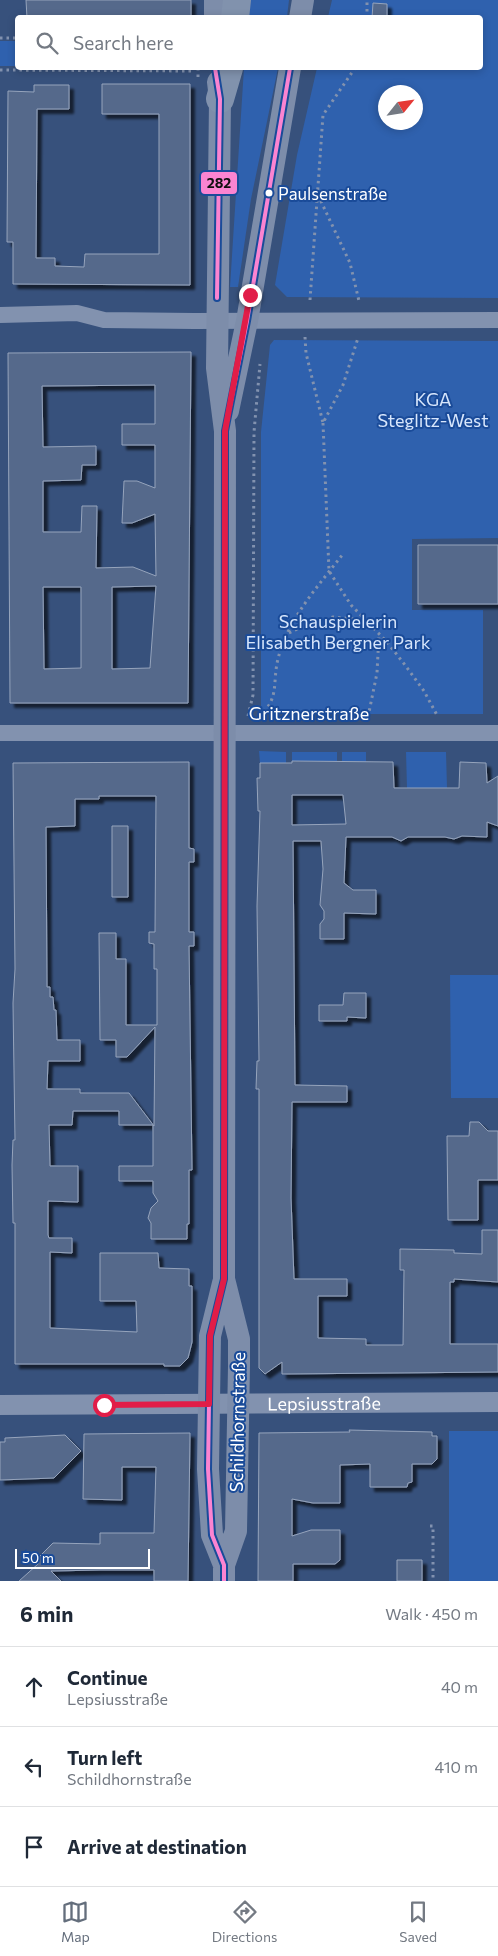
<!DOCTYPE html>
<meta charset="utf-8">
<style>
:root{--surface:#fff;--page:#f6f6f7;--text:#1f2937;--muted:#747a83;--line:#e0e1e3;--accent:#646e7c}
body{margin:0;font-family:Commissioner,sans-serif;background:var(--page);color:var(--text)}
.compass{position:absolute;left:378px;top:85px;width:45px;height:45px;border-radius:50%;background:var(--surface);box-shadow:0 2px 8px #0003;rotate:60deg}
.scale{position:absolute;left:15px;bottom:12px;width:135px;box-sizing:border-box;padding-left:5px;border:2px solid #fff;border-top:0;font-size:14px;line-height:18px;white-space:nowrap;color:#fff;-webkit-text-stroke:4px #1a4b99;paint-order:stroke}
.stop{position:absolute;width:15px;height:15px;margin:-11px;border:4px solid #e11d48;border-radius:50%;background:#fff}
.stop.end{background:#e11d48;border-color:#fff;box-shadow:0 1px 5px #0008}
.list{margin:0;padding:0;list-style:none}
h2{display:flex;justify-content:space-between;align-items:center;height:65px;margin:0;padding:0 20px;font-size:21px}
h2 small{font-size:16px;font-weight:400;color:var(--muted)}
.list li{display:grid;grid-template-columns:32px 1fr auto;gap:15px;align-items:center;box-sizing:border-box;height:80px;padding:0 20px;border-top:1px solid var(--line)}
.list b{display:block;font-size:19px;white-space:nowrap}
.list p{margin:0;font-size:16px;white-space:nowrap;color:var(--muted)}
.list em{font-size:16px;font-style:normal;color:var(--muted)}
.icon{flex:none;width:28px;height:28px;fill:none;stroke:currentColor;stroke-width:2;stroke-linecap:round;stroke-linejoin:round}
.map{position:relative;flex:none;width:498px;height:1581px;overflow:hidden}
.search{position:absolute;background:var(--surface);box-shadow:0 2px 8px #0003;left:15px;right:15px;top:15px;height:55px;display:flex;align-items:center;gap:12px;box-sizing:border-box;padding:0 18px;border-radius:5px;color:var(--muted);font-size:19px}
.sheet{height:305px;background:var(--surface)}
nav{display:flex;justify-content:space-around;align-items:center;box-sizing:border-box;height:70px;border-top:1px solid var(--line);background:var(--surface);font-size:14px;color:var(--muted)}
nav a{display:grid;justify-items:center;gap:2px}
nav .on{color:var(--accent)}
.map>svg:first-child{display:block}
.green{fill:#2f61ae;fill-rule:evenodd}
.building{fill:#54698b;stroke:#96a4bc;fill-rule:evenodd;filter:url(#shadow)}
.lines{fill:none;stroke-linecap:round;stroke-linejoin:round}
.path{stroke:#8292af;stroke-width:3;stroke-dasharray:2.5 4;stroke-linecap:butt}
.minor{stroke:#8292af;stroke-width:16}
.tertiary{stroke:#8292af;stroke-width:20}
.secondary{stroke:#7d8daa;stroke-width:22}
.motorway{stroke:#8192ad;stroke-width:28}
.bus-1-casing{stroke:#1a4b99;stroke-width:8}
.bus-1{stroke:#fb84d1;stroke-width:4}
.route{stroke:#e11d48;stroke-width:6}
.bus-dot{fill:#fff;stroke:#1a4b99;stroke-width:2}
.labels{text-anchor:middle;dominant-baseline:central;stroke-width:4;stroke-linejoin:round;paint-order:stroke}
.bus-label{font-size:17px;fill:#fff;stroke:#1a4b99;text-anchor:start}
.park-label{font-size:18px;fill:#d7e6fc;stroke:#1a4b99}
.street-label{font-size:18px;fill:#fff;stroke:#1a4b99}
.line-badge{stroke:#1a4b99;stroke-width:2}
.pale-badge-label{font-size:14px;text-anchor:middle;font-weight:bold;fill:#111}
</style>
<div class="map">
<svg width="498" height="1581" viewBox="0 0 498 1581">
<defs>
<filter id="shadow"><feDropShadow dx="4.5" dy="4.5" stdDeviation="1" flood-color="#0009"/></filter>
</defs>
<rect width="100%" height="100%" fill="#37517c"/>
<path class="green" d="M247 0H289L287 17 246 18Z
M332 0H498V298L287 297 275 285 297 155 317 68H480V18L328 17ZM386 92H416V122H386Z
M0 41H17V66H0Z
M244 68H278L251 199 238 287H230Z
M274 340 498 341V538L412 539V610H483V714H261V432L270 345Z
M259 751 286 752V763H260Z
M292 752H337V763L335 761H292Z
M342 752H366V763L349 761 342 763Z
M406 752H446L447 788H407Z
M450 975H498V1098H451Z
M449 1431H498V1581H449Z"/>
<path class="building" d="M26 0H191V18H27Z
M373 3 387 4V18H372Z
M102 84H190V285L13 284V242H7L8 91 34 92V85H69V109H37L36 258H55V266L84 267 85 254H159V114H102Z
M191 352 188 703H10L8 353ZM155 385V424H122V445H155V488L137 481H124L122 523H132L155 514 156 576 133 567 96 568 97 506H82L81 532H43V481L81 480 82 465H96V446L43 447 42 386ZM156 586 150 668 112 669V587ZM43 587H81V668L44 669Z
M418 545H498V604H418Z
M292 761 393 762 394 788H459L460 762 486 763 487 783 498 776V826L487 822V837L462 836 454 839 445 837H408L401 841 392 837H346L344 883 353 890H376V914L344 913V939H320V924L324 919V911L320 905 323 869 321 841H293L295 1085 347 1086V1102H292L291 1198 294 1279H347V1296H318V1338L366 1339V1345H403L404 1270H400V1249L454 1250V1253L482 1254V1230H498V1282L454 1279V1282H450V1344H498V1372L282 1374V1362L265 1374 259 1368V1089H256L257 1061H259L257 906 260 811H258L257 778H260V763H292ZM292 795H343L346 824 292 825Z
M189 762V848L194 849V862H189V932H194V946H189L192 1170H189V1224H187V1239H151V1223L148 1218 151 1208 158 1201 153 1193V1181H119V1166H153V1125H119V1111H73L72 1125H49L50 1166H78V1202L48 1201V1235L49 1238H72V1253L50 1252V1328L137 1332 136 1301H100V1253H158L159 1268 189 1269V1286H192V1342L188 1358 180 1366H164V1364H15V1223H13L12 1165 13 1140H15L13 1003 15 969 13 763ZM99 796H156L155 932H149V943L154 944V969H157V1025H126V959H116V933H99L100 1040H116V1057H127L155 1027 154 1126 129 1093H80V1089H47L48 1061H80V1040H57L56 1010H54L53 997H50V987H47L46 827 75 826V799H99Z
M112 826H128V897H112Z
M344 993H366V1018L347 1017V1021H319V1005H343Z
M470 1122H479L488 1131H498V1180H478V1220H448L447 1136H469Z
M349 1430 432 1432V1436H437V1459L432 1464H412V1482L408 1483 407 1487H370V1464L340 1465V1503H313L292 1499V1536L311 1530H340V1560L335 1564H293V1581H258L259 1433 350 1432Z
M190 1433 188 1581H154V1570H100L51 1571 61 1581H19L38 1564 37 1559 53 1543 100 1544V1533H154L156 1467H122V1500L83 1499 84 1434Z
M65 1435 81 1451 54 1478 0 1480V1442H5V1438Z
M397 1560H422V1581H397Z"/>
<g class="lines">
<path class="path" d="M367 18V0
M0 38H18
M198 68V78
M0 70 194 71
M318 195 350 263 359 301
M310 300 323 115 355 68
M305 337 306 353 323 423 343 385 358 338
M323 423 329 571 351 605 387 642 405 665 424 691 438 717
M289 633 308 624 333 617 365 620
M248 716 253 695 254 432 260 364
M259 716C280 699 272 683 278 659 287 620 319 585 343 554
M368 717 377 673 379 634
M430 1526H433V1581"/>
<path class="minor" d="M0 315 77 313 104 320 194 321 498 320
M0 733H498"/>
<path class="tertiary" id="s1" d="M0 1405 498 1402"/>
<path class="secondary" d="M215 18V0
M300 18 303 0
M218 82 220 99 217 368 225 431 224 1279 239 1339V1366L236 1531 224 1565V1581
M228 411 247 321 290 68
M223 1283 210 1336 208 1469 212 1535 224 1565"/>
<path class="motorway" d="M235 18 237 0
M220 99 229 68"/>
<g class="bus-1-casing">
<path id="bus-1" d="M215 68 220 99 217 298
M224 1581V1565L212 1535 208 1469 210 1336 224 1279 225 431 247 321 290 68"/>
</g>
<use href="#bus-1" class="bus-1"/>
</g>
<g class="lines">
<path class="route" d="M104 1405 209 1404 210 1336 224 1279 225 431 250 295"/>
</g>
<circle class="bus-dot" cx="269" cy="193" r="4.5"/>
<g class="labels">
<g class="bus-label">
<text x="278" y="193">Paulsenstraße</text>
</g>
<g class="park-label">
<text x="433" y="399">KGA<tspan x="433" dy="21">Steglitz-West</tspan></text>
<text x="338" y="621">Schauspielerin<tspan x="338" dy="21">Elisabeth Bergner Park</tspan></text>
</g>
<g class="street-label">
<text x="309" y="713">Gritznerstraße</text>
<text stroke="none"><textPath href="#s1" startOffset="324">Lepsiusstraße</textPath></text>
<text transform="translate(237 1422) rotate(-89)">Schildhornstraße</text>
</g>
</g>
<rect class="line-badge" x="200" y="171" width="38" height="24" rx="5" fill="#fb84d1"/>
<g class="pale-badge-label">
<text x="219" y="188">282</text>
</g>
</svg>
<svg class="compass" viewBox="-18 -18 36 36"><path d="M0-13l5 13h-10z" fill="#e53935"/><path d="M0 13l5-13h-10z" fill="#747a83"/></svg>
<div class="scale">50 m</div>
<div class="stop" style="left:104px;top:1405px"></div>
<div class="stop end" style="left:250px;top:295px"></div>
<div class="search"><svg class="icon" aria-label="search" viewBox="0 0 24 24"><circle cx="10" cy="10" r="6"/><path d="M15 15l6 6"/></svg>Search here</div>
</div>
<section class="sheet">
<h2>6 min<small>Walk · 450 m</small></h2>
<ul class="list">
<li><svg class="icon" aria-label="ahead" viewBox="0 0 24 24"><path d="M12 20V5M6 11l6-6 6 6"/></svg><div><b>Continue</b><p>Lepsiusstraße</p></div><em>40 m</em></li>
<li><svg class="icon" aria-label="left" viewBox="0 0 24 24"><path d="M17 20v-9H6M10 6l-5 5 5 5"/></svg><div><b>Turn left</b><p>Schildhornstraße</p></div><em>410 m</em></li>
<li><svg class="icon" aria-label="arrive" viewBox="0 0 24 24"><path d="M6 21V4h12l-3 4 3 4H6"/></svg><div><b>Arrive at destination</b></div></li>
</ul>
</section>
<nav>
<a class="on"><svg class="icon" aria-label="map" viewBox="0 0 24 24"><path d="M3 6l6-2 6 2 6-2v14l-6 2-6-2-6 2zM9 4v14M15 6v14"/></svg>Map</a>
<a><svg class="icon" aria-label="directions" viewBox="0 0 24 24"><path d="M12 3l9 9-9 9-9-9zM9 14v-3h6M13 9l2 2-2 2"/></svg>Directions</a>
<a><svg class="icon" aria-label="saved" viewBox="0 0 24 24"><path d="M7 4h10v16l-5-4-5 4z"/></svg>Saved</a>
</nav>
